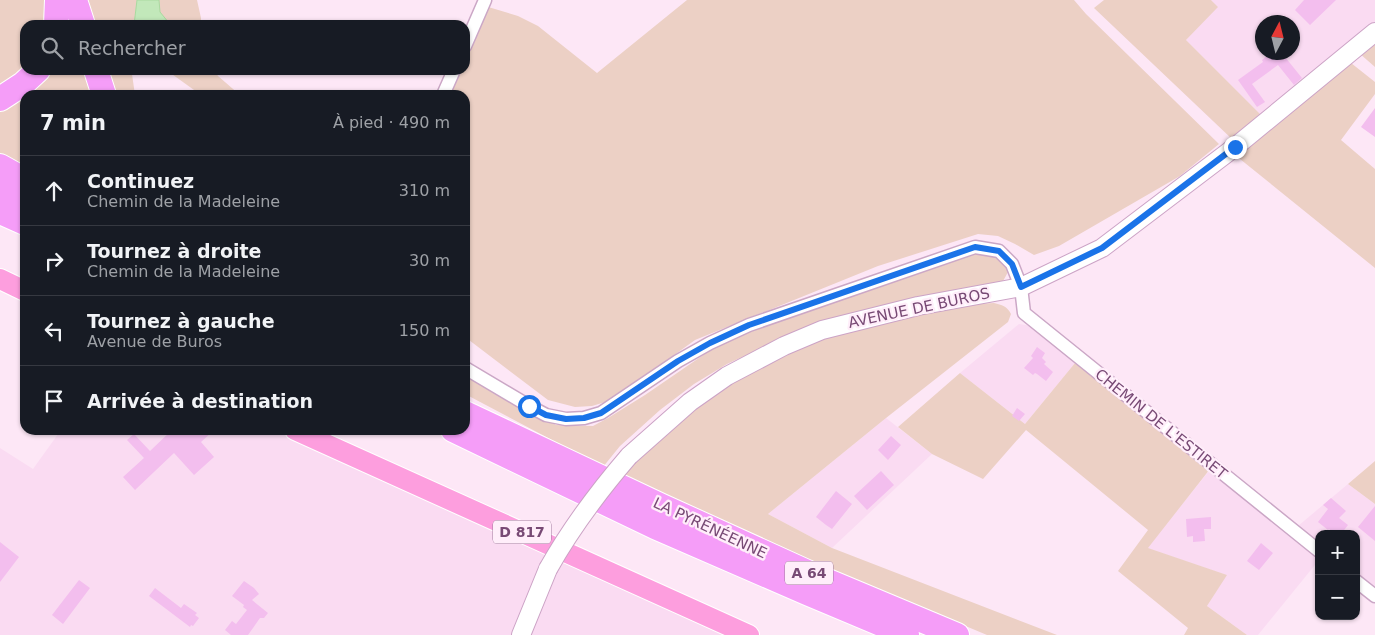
<!DOCTYPE html>
<html lang="fr">
<meta charset="utf-8">
<style>
:root{--surface:#171b24;--page:#242831;--text:#f1f3f6;--muted:#9ea1a6;--line:#363941}
body{margin:0;font-family:"DejaVu Sans",sans-serif;background:var(--page);color:var(--text)}
.controls{position:absolute;right:15px;bottom:15px;display:grid;overflow:hidden;border-radius:10px;box-shadow:0 1px 4px #0004}
.controls button{width:45px;height:45px;display:grid;place-items:center;padding:0;border:0;border-bottom:1px solid var(--line);background:var(--surface);color:var(--text);font:25px sans-serif}
.compass{position:absolute;left:1255px;top:15px;width:45px;height:45px;border-radius:50%;background:var(--surface);box-shadow:0 1px 4px #0004;rotate:7deg}
.stop{position:absolute;width:15px;height:15px;margin:-11px;border:4px solid #1a73e8;border-radius:50%;background:#fff}
.stop.end{background:#1a73e8;border-color:#fff;box-shadow:0 1px 5px #0008}
.list{margin:0;padding:0;list-style:none}
h2{display:flex;justify-content:space-between;align-items:center;height:65px;margin:0;padding:0 20px;font-size:21px}
h2 small{font-size:16px;font-weight:400;color:var(--muted)}
.list li{display:grid;grid-template-columns:32px 1fr auto;gap:15px;align-items:center;box-sizing:border-box;height:70px;padding:0 20px;border-top:1px solid var(--line)}
.list b{display:block;font-size:19px;white-space:nowrap}
.list p{margin:0;font-size:16px;white-space:nowrap;color:var(--muted)}
.list em{font-size:16px;font-style:normal;color:var(--muted)}
.icon{flex:none;width:28px;height:28px;fill:none;stroke:currentColor;stroke-width:2;stroke-linecap:round;stroke-linejoin:round}
.map{position:relative;flex:none;width:1375px;height:635px;overflow:hidden}
.search{position:absolute;background:var(--surface);box-shadow:0 1px 4px #0004;left:20px;top:20px;width:450px;height:55px;display:flex;align-items:center;gap:12px;box-sizing:border-box;padding:0 18px;border-radius:15px;color:var(--muted);font-size:19px}
.panel{position:absolute;background:var(--surface);box-shadow:0 1px 4px #0004;left:20px;top:90px;width:450px;height:345px;border-radius:15px}
.map>svg:first-child{display:block}
.residential{fill:#fadbf2;fill-rule:evenodd}
.green{fill:#ecd0c5}
.water{fill:#c2e8ba;stroke:#a9daa0}
.building{fill:#f3beee}
.lines{fill:none;stroke-linecap:round;stroke-linejoin:round}
.street-casing{stroke:#cba7c6;stroke-width:15}
.secondary-casing{stroke:#cca3c6;stroke-width:20}
.primary-casing{stroke:#fff;stroke-width:22}
.highway-casing{stroke:#fff;stroke-width:26}
.street{stroke:#fff;stroke-width:12}
.secondary{stroke:#fff;stroke-width:18}
.primary{stroke:#fd9ede;stroke-width:20}
.highway{stroke:#f59df8;stroke-width:24}
.secondary-bridge-casing{stroke:#cca3c6;stroke-width:20;stroke-linecap:butt}
.secondary-bridge{stroke:#fff;stroke-width:18}
.route{stroke:#1a73e8;stroke-width:6}
.labels{text-anchor:middle;dominant-baseline:central;stroke-width:4.5;stroke-linejoin:round;paint-order:stroke}
.shield{fill:#ffeefa;stroke:#a07b9d;stroke-width:1}
.shield-label{font-size:14px;font-weight:bold;fill:#784a75}
.street-label{font-size:15px;fill:#784a75;stroke:#ffeefa}
</style>
<div class="map">
<svg width="1375" height="635" viewBox="0 0 1375 635">
<rect width="100%" height="100%" fill="#fde7f6"/>
<path class="residential" d="M1211 0H1375V22L1262 116 1186 40 1217 7ZM1262 22H1292V52H1262Z
M1019 324 1032 326 1075 363 1025 424 960 373Z
M886 418 932 454 832 548 768 514Z
M61 430H275L723 635H0V448L33 469Z
M1217 461 1298 526 1348 484 1375 504V603L1356 589V534H1319V560L1258 635H1247L1207 606 1226 575 1147 548Z"/>
<path class="green" d="M0 0H49L47 25H25V70L0 92Z
M83 0H197L201 18V25H91Z
M687 0H1074L1086 14 1219 144 1180 176 1059 246 1034 255 1015 244 998 236 978 234 878 266 695 340 612 400 592 406 575 407 548 400 465 337V95H446L457 70H465V52L485 6 518 16 538 26 597 73Z
M1104 0H1211L1218 7 1186 40 1262 116 1233 140 1094 8Z
M1375 40V67L1359 53Z
M1351 63 1375 82V94L1341 140 1375 169V268L1235 155Z
M44 70H88L95 95H25V170L0 156V106Z
M104 70H133L132 74 135 95H113Z
M160 70H214L218 76 240 95H201L169 72Z
M977 251C991 255 1004 255 1008 272L1002 283 869 309 797 332 727 364 694 384 660 410 620 446 603 467 465 394V373L556 425 593 426 608 418 645 395 715 347 750 330Z
M994 303C1002 305 1007 306 1011 314L1008 322 886 418 768 514 832 548 1057 635H987L784 550 622 476 659 436 737 377 825 336 959 305Z
M1075 363 1210 469 1148 548 1227 575 1207 606 1247 635H1184L1188 628 1118 571 1148 530 1026 430 983 479 932 454 898 427 960 373 1025 424Z
M1375 461V504L1348 484Z"/>
<path class="water" d="M137 0H159L160 12 169 23V25H134Z"/>
<path class="building" d="M1304 0H1336L1310 25 1295 10Z
M1272 52H1281L1302 78 1294 85 1278 65 1252 84 1265 102 1257 107 1238 80 1263 62 1262 60Z
M1375 108V137L1361 127Z
M1037 347 1045 353 1042 358 1046 362 1044 364 1053 372 1046 381 1037 374 1035 373 1033 375 1024 368 1033 358 1031 356Z
M1017 408 1025 414 1019 421 1012 416Z
M172 430H214L201 442 214 457 194 475 174 453 135 490 123 477 144 458 127 440 134 434 150 451Z
M891 436 901 445 888 460 878 450Z
M881 471 894 485 867 510 854 496Z
M836 491 852 504 832 529 826 525 816 517Z
M1331 498 1346 511 1339 518 1348 525 1341 534H1335L1329 529 1328 530 1318 522 1328 509 1323 505Z
M1375 506V541L1358 527Z
M1211 517V529H1204L1205 541 1193 542V536L1187 537 1186 519Z
M0 542 19 557 0 582Z
M1261 543 1273 553 1259 570 1247 561Z
M79 580 90 588 63 624 52 615Z
M244 581 254 588 259 594 252 600 268 613 264 618H260L248 635H231L225 630 232 621 236 624 247 610 243 607 244 605 232 596Z
M155 588 181 608 184 604 197 613 195 615 199 618 193 626 191 625 190 627 149 596Z"/>
<g class="lines">
<g class="street-casing">
<path id="street" d="M465 46 485 0
M443 95 454 70
M465 368 529 406 546 415 566 419 584 418 601 413 678 361 710 343 749 325 975 247 999 251 1012 264 1021 287 1024 313 1319 551
M1356 581 1375 596"/>
</g>
<g class="secondary-casing">
<path id="secondary" d="M629 456 690 402 727 376 784 346 822 330 918 306 1021 287 1102 248 1235 147 1375 32
M521 635 548 569"/>
</g>
<g class="primary-casing">
<path id="primary" d="M0 279 25 291
M295 430 749 635"/>
</g>
<g class="highway-casing">
<path id="highway" d="M75 0 83 25
M56 25 57 0
M96 70 104 95
M0 99 23 84 38 70
M0 166 25 180
M0 191 25 205
M0 212 25 223
M465 413 662 506 816 576 957 635
M453 430 655 527 807 593 907 635"/>
</g>
<use href="#street" class="street"/>
<use href="#secondary" class="secondary"/>
<use href="#primary" class="primary"/>
<use href="#highway" class="highway"/>
<g class="secondary-bridge-casing">
<path id="secondary-bridge" d="M548 569C571 528 598 492 629 456"/>
</g>
<use href="#secondary-bridge" class="secondary-bridge"/>
</g>
<g class="lines">
<path class="route" d="M529 406 546 415 566 419 584 418 601 413 678 361 710 343 749 325 975 247 999 251 1012 264 1021 287 1102 248 1235 147"/>
</g>
<g class="labels">
<g class="shield">
<rect x="493" y="520.5" width="58" height="23" rx="4"/>
<rect x="785" y="561.5" width="48" height="23" rx="4"/>
</g>
<g class="shield-label">
<text x="522" y="532">D 817</text>
<text x="809" y="573">A 64</text>
</g>
<g class="street-label">
<text transform="translate(919 308) rotate(-12)">AVENUE DE BUROS</text>
<text transform="translate(1161 424) rotate(39)">CHEMIN DE L'ESTIRET</text>
<text transform="translate(710 528) rotate(25)">LA PYRÉNÉENNE</text>
</g>
</g>
</svg>
<div class="controls">
<button>+</button>
<button>−</button>
</div>
<svg class="compass" viewBox="-18 -18 36 36"><path d="M0-13l5 13h-10z" fill="#e53935"/><path d="M0 13l5-13h-10z" fill="#9ea1a6"/></svg>
<div class="stop" style="left:529px;top:406px"></div>
<div class="stop end" style="left:1235px;top:147px"></div>
<div class="search"><svg class="icon" aria-label="search" viewBox="0 0 24 24"><circle cx="10" cy="10" r="6"/><path d="M15 15l6 6"/></svg>Rechercher</div>
<section class="panel">
<h2>7 min<small>À pied · 490 m</small></h2>
<ul class="list">
<li><svg class="icon" aria-label="ahead" viewBox="0 0 24 24"><path d="M12 20V5M6 11l6-6 6 6"/></svg><div><b>Continuez</b><p>Chemin de la Madeleine</p></div><em>310 m</em></li>
<li><svg class="icon" aria-label="right" viewBox="0 0 24 24"><path d="M7 20v-9h11M14 6l5 5-5 5"/></svg><div><b>Tournez à droite</b><p>Chemin de la Madeleine</p></div><em>30 m</em></li>
<li><svg class="icon" aria-label="left" viewBox="0 0 24 24"><path d="M17 20v-9H6M10 6l-5 5 5 5"/></svg><div><b>Tournez à gauche</b><p>Avenue de Buros</p></div><em>150 m</em></li>
<li><svg class="icon" aria-label="arrive" viewBox="0 0 24 24"><path d="M6 21V4h12l-3 4 3 4H6"/></svg><div><b>Arrivée à destination</b></div></li>
</ul>
</section>
</div>
